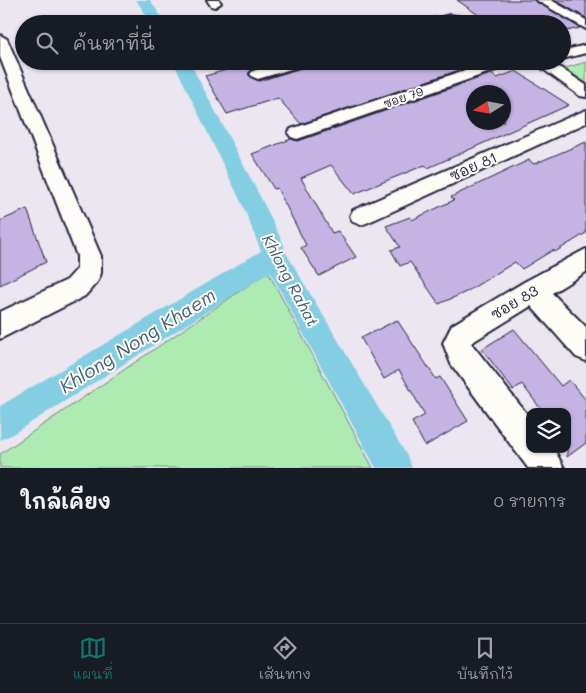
<!DOCTYPE html>
<html lang="th">
<meta charset="utf-8">
<style>
:root{--surface:#171b24;--page:#20242c;--text:#f1f3f6;--muted:#9ea1a6;--line:#363941;--accent:#0f766e}
body{margin:0;font-family:Mali,"Playpen Sans Thai",sans-serif;background:var(--page);color:var(--text)}
.controls{position:absolute;right:15px;bottom:15px;display:grid;overflow:hidden;border-radius:10px;box-shadow:0 1px 4px #0004}
.controls button{width:45px;height:45px;display:grid;place-items:center;padding:0;border:0;border-bottom:1px solid var(--line);background:var(--surface);color:var(--text);font:25px sans-serif}
.compass{position:absolute;left:466px;top:85px;width:45px;height:45px;border-radius:50%;background:var(--surface);box-shadow:0 1px 4px #0004;rotate:259deg}
.list{margin:0;padding:0;list-style:none}
h2{display:flex;justify-content:space-between;align-items:center;height:65px;margin:0;padding:0 20px;font-size:21px}
h2 small{font-size:16px;font-weight:400;color:var(--muted)}
.icon{flex:none;width:28px;height:28px;fill:none;stroke:currentColor;stroke-width:2;stroke-linecap:round;stroke-linejoin:round}
.map{position:relative;flex:none;width:586px;height:468px;overflow:hidden}
.search{position:absolute;background:var(--surface);box-shadow:0 1px 4px #0004;left:15px;right:15px;top:15px;height:55px;display:flex;align-items:center;gap:12px;box-sizing:border-box;padding:0 18px;border-radius:28px;color:var(--muted);font-size:19px}
.sheet{height:155px;background:var(--surface)}
nav{display:flex;justify-content:space-around;align-items:center;box-sizing:border-box;height:70px;border-top:1px solid var(--line);background:var(--surface);font-size:14px;color:var(--muted)}
nav a{display:grid;justify-items:center;gap:2px}
nav .on{color:var(--accent)}
.map>svg:first-child{display:block}
.green{fill:#aeebb2;stroke:#688676}
.lines{fill:none;stroke-linecap:round;stroke-linejoin:round}
.canal{fill:#83cee3;fill-rule:evenodd}
.building{fill:#c4b3e3;stroke:#22223b;fill-rule:evenodd}
.minor-casing{stroke:#22223b;stroke-width:4}
.minor{fill:#fdfcf7;fill-rule:evenodd}
.labels{text-anchor:middle;dominant-baseline:central;stroke-width:4;stroke-linejoin:round;paint-order:stroke}
.far-street-label{font-size:12px;fill:#22223b;stroke:#fdfcf7}
.street-label{font-size:15px;fill:#22223b;stroke:#fdfcf7}
.water-label{font-size:16px;font-style:italic;fill:#445e76;stroke:#fdfcf7}
.near-water-label{font-size:19px;font-style:italic;fill:#445e76;stroke:#fdfcf7}
</style>
<div class="map">
<svg width="586" height="468" viewBox="0 0 586 468">
<rect width="100%" height="100%" fill="#ece6f1"/>
<filter id="ink" filterUnits="userSpaceOnUse"><feTurbulence type="fractalNoise" baseFrequency=".02" numOctaves="2"/><feDisplacementMap in="SourceGraphic" scale="10" xChannelSelector="R" yChannelSelector="G"/><feConvolveMatrix kernelMatrix="1 2 1 2 8 2 1 2 1" color-interpolation-filters="sRGB"/></filter>
<g filter="url(#ink)">
<path class="green" d="M586 62V84L562 69Z
M268 272 373 468H0V454Z"/>
<g class="lines">
<path class="canal" d="M136 0H150L166 24H152Z
M173 61H189L265 206 283 243 286 253 407 456 412 468H376L270 272 11 435 0 440V406L261 251 243 206Z"/>
</g>
<path class="building" d="M457 0H534L580 28 562 32V24H491Z
M555 0H586V18Z
M258 61H278L252 69 249 73 252 78 259 81 308 66 311 61H473L477 64 301 124 278 98 227 114 205 76Z
M516 71 569 105 428 168 425 165 354 194 331 165 301 178 332 233 338 231 356 257 319 276 301 248 306 245 277 188 274 189 252 154 291 139 298 141 304 139 491 74 497 78ZM474 92H504V122H474Z
M586 142V233L555 252 553 250 522 269 515 262 466 292 439 304 410 262 400 266 391 250 400 247 386 226 410 217 412 220 454 200 451 197 529 160 534 164Z
M27 209 46 262 0 285V221Z
M397 320 436 379 440 377 468 421 425 446 412 422 425 415 399 370 384 379 361 338Z
M514 329 561 386 569 380 586 400V443L567 457V412H543L522 384 513 390 482 349Z"/>
<g class="lines">
<g class="minor-casing">
<path id="minor" d="M207 0H219L221 3 215 7 211 6Z
M536 0H551L586 20V29Z
M450 15 469 18 476 24H424L426 21Z
M0 35 7 39 101 256V273L98 281 85 296 0 339V312L67 280 77 269V256L0 57Z
M586 45V53L562 59V51Z
M285 61H309L307 64 258 79 253 77 250 74 253 71Z
M492 61H515L513 64 303 137 297 139 291 137 288 133 291 129Z
M532 61H550L586 85V97L580 96Z
M586 110V123L369 222 361 225 353 222 350 216 353 210Z
M586 249V272L552 293 586 327V361L576 357 531 306 471 343 530 418V449H554L564 468H528L451 364 443 343 452 325 524 282Z"/>
</g>
<use href="#minor" class="minor"/>
</g>
</g>
<g class="labels">
<g class="far-street-label">
<text transform="translate(403 97) rotate(-19)">ซอย 79</text>
</g>
<g class="street-label">
<text transform="translate(473 166) rotate(-24)">ซอย 81</text>
<text transform="translate(514 302) rotate(-31)">ซอย 83</text>
</g>
<g class="water-label">
<text transform="translate(291 280) rotate(62)">Khlong Rahat</text>
</g>
<g class="near-water-label">
<text transform="translate(137 340) rotate(-32)">Khlong Nong Khaem</text>
</g>
</g>
</svg>
<div class="controls">
<button><svg class="icon" aria-label="layers" viewBox="0 0 24 24"><path d="M12 4l9 5-9 5-9-5zM3 14l9 5 9-5"/></svg></button>
</div>
<svg class="compass" viewBox="-18 -18 36 36"><path d="M0-13l5 13h-10z" fill="#e53935"/><path d="M0 13l5-13h-10z" fill="#9ea1a6"/></svg>
<div class="search"><svg class="icon" aria-label="search" viewBox="0 0 24 24"><circle cx="10" cy="10" r="6"/><path d="M15 15l6 6"/></svg>ค้นหาที่นี่</div>
</div>
<section class="sheet">
<h2>ใกล้เคียง<small>0 รายการ</small></h2>
<ul class="list">
</ul>
</section>
<nav>
<a class="on"><svg class="icon" aria-label="map" viewBox="0 0 24 24"><path d="M3 6l6-2 6 2 6-2v14l-6 2-6-2-6 2zM9 4v14M15 6v14"/></svg>แผนที่</a>
<a><svg class="icon" aria-label="directions" viewBox="0 0 24 24"><path d="M12 3l9 9-9 9-9-9zM9 14v-3h6M13 9l2 2-2 2"/></svg>เส้นทาง</a>
<a><svg class="icon" aria-label="saved" viewBox="0 0 24 24"><path d="M7 4h10v16l-5-4-5 4z"/></svg>บันทึกไว้</a>
</nav>
